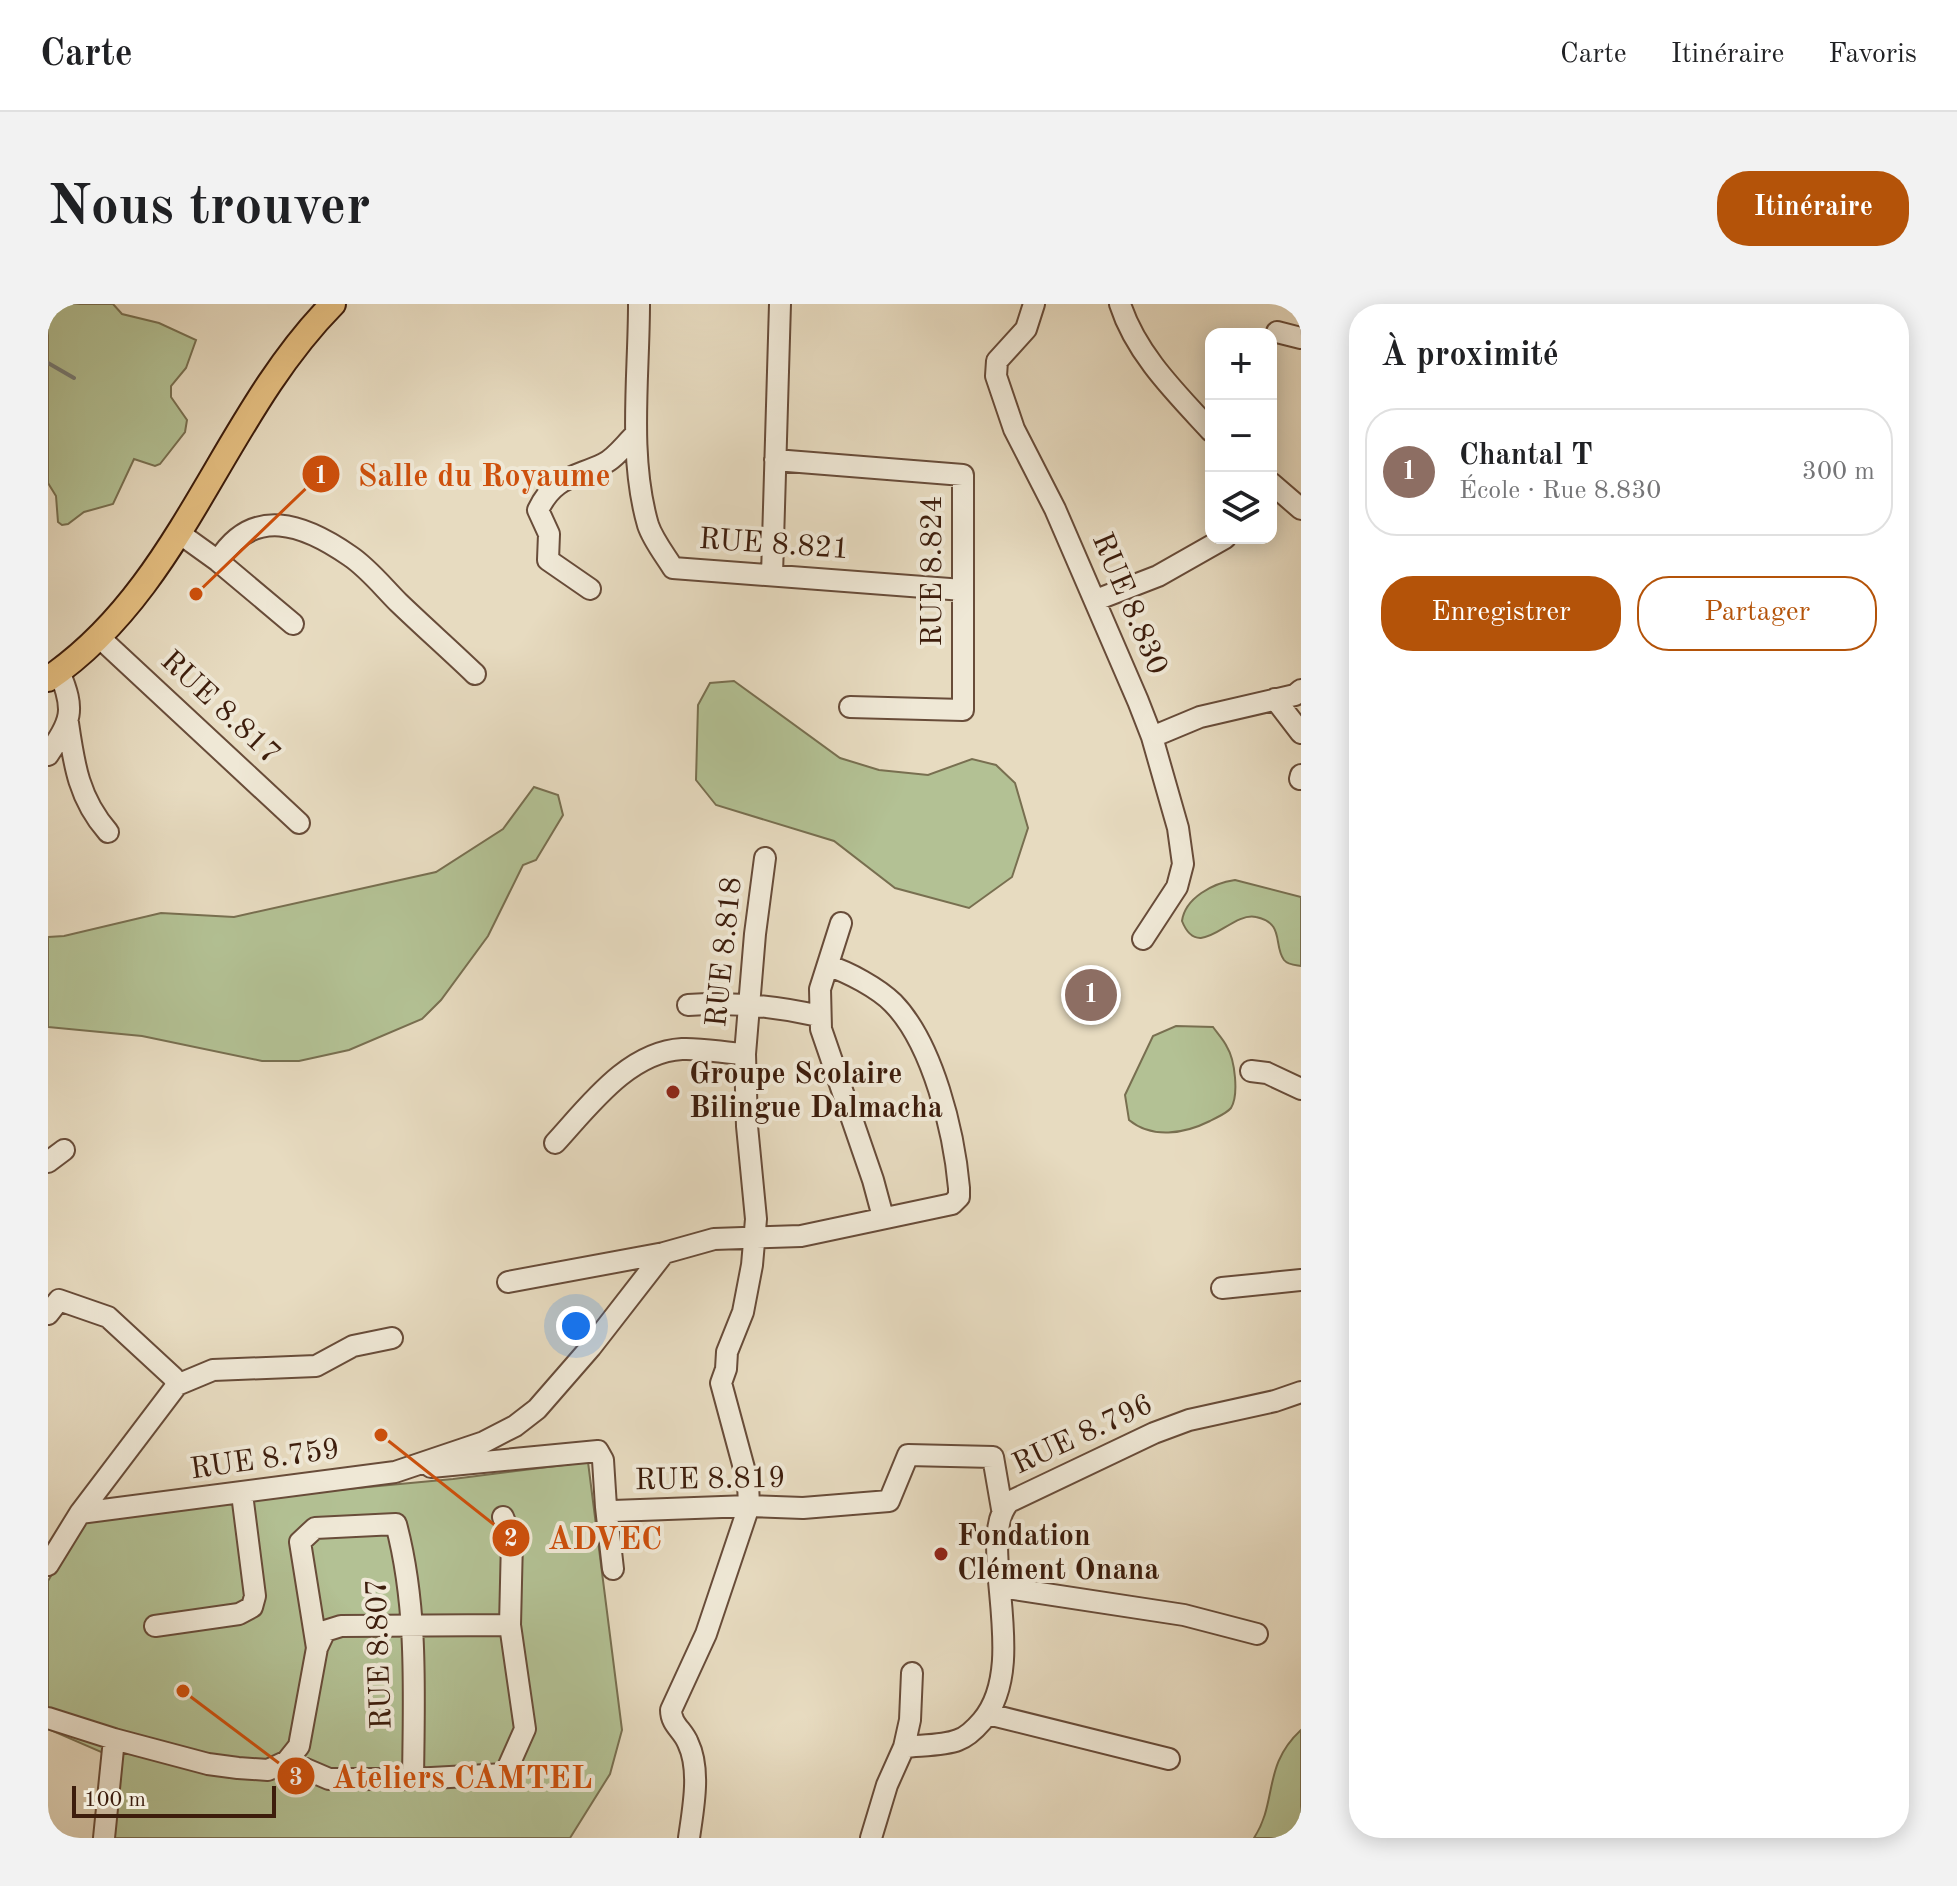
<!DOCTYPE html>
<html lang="fr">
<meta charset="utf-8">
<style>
:root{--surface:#fff;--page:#f2f2f2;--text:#202124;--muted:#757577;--line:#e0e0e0;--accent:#b45309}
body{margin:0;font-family:"Old Standard TT",serif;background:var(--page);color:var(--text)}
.controls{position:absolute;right:24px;top:24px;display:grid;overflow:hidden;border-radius:16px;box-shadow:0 4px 20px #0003}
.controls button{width:72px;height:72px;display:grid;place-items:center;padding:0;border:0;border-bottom:2px solid var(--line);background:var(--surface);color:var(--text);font:40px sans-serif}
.scale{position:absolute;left:24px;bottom:20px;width:204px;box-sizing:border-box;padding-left:8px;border:4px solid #3d1d0c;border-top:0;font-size:22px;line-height:28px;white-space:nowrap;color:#3d1d0c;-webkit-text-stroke:6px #efe8d6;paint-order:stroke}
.you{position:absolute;left:528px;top:1022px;width:28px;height:28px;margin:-20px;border:6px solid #fff;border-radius:50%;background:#1a73e8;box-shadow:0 0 0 12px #1a73e833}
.badge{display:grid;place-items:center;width:52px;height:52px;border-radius:50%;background:var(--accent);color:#fff;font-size:26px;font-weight:700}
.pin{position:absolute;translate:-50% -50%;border:4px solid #fff;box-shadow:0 2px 8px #0006}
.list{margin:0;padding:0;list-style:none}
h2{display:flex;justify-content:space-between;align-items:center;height:104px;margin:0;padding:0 32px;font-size:34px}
h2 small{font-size:26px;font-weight:400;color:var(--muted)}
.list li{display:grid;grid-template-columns:52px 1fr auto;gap:24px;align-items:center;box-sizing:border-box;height:128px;margin:0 16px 16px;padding:0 16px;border:2px solid var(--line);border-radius:32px}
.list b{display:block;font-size:30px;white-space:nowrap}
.list p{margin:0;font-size:26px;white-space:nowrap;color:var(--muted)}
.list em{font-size:26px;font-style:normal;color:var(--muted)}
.actions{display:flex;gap:16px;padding:24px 32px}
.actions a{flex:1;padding:18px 0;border:2px solid var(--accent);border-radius:32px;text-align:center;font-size:28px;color:var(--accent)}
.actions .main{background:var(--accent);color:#fff}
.icon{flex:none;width:44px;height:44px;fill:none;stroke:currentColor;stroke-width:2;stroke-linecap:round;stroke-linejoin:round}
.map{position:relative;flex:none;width:1253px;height:1534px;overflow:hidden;border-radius:32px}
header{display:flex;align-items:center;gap:48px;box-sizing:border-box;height:112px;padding:0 40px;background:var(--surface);border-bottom:2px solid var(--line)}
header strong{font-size:38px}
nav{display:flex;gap:44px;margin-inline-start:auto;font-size:28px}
.intro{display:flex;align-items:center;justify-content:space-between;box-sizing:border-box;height:192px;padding:0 48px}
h1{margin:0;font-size:56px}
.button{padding:20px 36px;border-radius:32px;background:var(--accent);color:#fff;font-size:28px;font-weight:700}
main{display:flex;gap:48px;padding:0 48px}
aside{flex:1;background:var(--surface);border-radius:32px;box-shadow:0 4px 20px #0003}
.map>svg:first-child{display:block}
.green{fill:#b3c194;stroke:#786f50;stroke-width:2}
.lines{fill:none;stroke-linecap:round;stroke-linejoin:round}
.stream{stroke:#757b76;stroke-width:4}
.minor-casing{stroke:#684c39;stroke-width:24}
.major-casing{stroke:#3d1d0c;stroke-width:28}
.minor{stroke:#efe8d6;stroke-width:20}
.major{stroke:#e4be80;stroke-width:24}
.poi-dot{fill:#8f2418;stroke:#efe8d6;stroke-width:3}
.labels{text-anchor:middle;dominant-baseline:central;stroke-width:8;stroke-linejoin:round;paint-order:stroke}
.street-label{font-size:30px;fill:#3d1d0c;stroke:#efe8d6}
.poi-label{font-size:30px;font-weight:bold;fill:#3d1d0c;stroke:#efe8d6;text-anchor:start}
.leader{fill:none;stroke:#ce500c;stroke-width:3}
.callout-dot{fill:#ce500c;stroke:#efe8d6;stroke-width:3}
.mark-label{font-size:24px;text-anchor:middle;font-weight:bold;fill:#fff}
.callout-label{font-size:32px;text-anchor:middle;font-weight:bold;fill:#ce500c;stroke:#efe8d6;stroke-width:8;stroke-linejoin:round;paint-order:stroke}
</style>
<header>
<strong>Carte</strong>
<nav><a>Carte</a><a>Itinéraire</a><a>Favoris</a></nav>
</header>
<div class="intro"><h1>Nous trouver</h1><a class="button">Itinéraire</a></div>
<main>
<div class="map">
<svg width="1253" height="1534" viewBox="0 0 1253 1534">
<rect width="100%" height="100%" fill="#e7dbc0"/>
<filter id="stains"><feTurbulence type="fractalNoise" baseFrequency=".0025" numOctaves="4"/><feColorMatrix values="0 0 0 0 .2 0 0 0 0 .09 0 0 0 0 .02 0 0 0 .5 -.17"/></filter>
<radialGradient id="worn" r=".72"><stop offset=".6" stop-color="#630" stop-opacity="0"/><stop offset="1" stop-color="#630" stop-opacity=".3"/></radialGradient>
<path class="green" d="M0 0H65L74 10 111 19 148 36 138 64 123 82V93L139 116 137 128 112 160 107 162 86 155 65 200 36 208 20 220 14 221 10 218 8 192 0 179Z
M686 377 792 454 831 466 880 471 924 455 948 461 967 479 980 524 964 573 921 604 847 584 786 537 668 501 648 476 650 401 662 379Z
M486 483 510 491 515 511 488 556 475 561 440 632 393 696 374 715 301 746 251 757H214L94 732 0 723V633L16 632 113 609 186 613 388 568 455 525Z
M1187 576 1253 593V662C1247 661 1240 661 1236 656 1225 641 1237 619 1208 613 1182 607 1151 660 1134 617 1137 594 1165 579 1187 576Z
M1128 722 1165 723C1170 730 1176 736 1179 743 1187 756 1191 791 1183 804 1178 810 1169 813 1162 817 1136 830 1104 835 1081 816L1077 791 1105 732Z
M540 1158 574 1426 562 1470 522 1534H54L65 1453 0 1425V1277L35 1217 118 1202 405 1175Z
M1253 1426V1534H1206C1230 1497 1214 1462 1253 1426Z"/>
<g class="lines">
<path class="stream" d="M0 59 26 74"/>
<g class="minor-casing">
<path id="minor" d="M591 0C591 72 580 152 600 221 605 236 617 251 625 264L915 286
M986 0 978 25 949 57 948 72 966 125 1007 205 1090 397 1104 433 1130 524 1135 560 1129 583 1095 635
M1072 0C1088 50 1128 89 1163 127
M1229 28 1253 34
M727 156 915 171V406L802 403
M1223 179 1253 205
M131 229 170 257 245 320
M170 257C205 201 256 220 302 252 320 264 335 283 351 299 376 323 402 346 427 370
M724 271 732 0
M542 285 500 256 501 230 490 206C506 173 525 174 555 160 567 155 578 139 588 130
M1048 296 1110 272 1177 234
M52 334 251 519
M1227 395 1253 429
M20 419C26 461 31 495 60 528
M1104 433 1152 413 1247 391 1253 386
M0 451C23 416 28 408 11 367
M1252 475 1253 471
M793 619 772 685 773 725 825 876 835 913
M640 701C685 698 728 702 771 712
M1203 767 1219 769 1253 785
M507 839C541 802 580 748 634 745 654 744 676 749 697 750
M0 858 16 846
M460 978 616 949
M1174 984 1253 976
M0 1010 11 996 60 1013 125 1073 129 1081
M383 1163 550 1147 555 1156 558 1203 565 1207 701 1202 755 1204 841 1197 860 1151 945 1153 954 1205
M558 1203 565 1265
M32 1209 129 1081 165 1066 268 1062 305 1042 344 1034
M0 1261 32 1209 347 1168 436 1138 467 1122 489 1105 543 1043 616 949 666 935 753 932 904 900 911 893V884C906 828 885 740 845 699 830 684 800 668 781 662
M953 1283 1136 1311 1209 1330
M107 1322 191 1310 204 1303 207 1292 194 1190
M940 1410 1121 1455
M0 1414 66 1435 56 1534
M66 1435 160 1460 190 1464 220 1466 239 1457 281 1475H365C366 1390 370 1303 348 1220L267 1224 252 1238 269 1344
M856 1443 862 1416 864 1369
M239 1457 251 1442 269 1344 277 1327 293 1322 462 1321
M365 1475 457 1470 477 1425 462 1321 464 1236 455 1213
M641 1534C645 1505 653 1466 640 1439 635 1426 623 1421 623 1406L658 1330 701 1202 700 1179 673 1079 678 1065 679 1048 695 1008 704 961 708 915 699 822 697 750 707 630 717 554
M823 1534 839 1481 856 1443C872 1441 895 1442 910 1436 919 1433 928 1424 934 1417 984 1358 926 1236 961 1198L1106 1129 1141 1116 1227 1097 1253 1088"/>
</g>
<g class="major-casing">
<path id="major" d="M0 375C134 284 174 112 285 0"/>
</g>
<use href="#minor" class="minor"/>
<use href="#major" class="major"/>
</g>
<g class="poi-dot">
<circle cx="625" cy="788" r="8"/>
<circle cx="893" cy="1250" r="8"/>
</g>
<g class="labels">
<g class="street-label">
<text transform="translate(726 241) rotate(4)">RUE 8.821</text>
<text transform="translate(885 267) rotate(-90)">RUE 8.824</text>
<text transform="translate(1081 300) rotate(67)">RUE 8.830</text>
<text transform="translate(172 404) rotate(43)">RUE 8.817</text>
<text transform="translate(677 648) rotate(-84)">RUE 8.818</text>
<text transform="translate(1035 1131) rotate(-25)">RUE 8.796</text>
<text transform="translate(217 1156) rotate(-8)">RUE 8.759</text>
<text transform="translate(662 1176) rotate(-1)">RUE 8.819</text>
<text transform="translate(332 1350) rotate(-92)">RUE 8.807</text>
</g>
<g class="poi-label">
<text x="641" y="771">Groupe Scolaire<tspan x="641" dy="34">Bilingue Dalmacha</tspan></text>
<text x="909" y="1233">Fondation<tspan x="909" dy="34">Clément Onana</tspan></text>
</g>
</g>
<path class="leader" d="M148 290L273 170M333 1131L463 1234M135 1387L248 1472"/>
<g class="callout-dot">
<circle cx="148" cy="290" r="8"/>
<circle cx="333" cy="1131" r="8"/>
<circle cx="135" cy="1387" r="8"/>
<circle cx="273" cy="170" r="20"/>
<circle cx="463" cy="1234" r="20"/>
<circle cx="248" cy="1472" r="20"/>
</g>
<g class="mark-label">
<text x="273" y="179">1</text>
<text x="463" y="1242">2</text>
<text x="248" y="1481">3</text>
</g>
<g class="callout-label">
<text x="436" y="182">Salle du Royaume</text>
<text x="557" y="1245">ADVEC</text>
<text x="414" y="1484">Ateliers CAMTEL</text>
</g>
<rect width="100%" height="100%" filter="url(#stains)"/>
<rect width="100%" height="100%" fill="url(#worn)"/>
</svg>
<div class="controls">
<button>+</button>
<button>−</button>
<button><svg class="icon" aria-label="layers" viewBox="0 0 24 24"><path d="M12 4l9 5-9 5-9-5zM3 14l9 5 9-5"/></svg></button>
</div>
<div class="scale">100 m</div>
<div class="you"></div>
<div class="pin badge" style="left:1043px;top:691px;background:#8d6e63">1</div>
</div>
<aside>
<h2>À proximité<small></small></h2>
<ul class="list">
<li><span class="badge" style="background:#8d6e63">1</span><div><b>Chantal T</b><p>École · Rue 8.830</p></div><em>300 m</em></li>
</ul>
<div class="actions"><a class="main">Enregistrer</a><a>Partager</a></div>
</aside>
</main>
